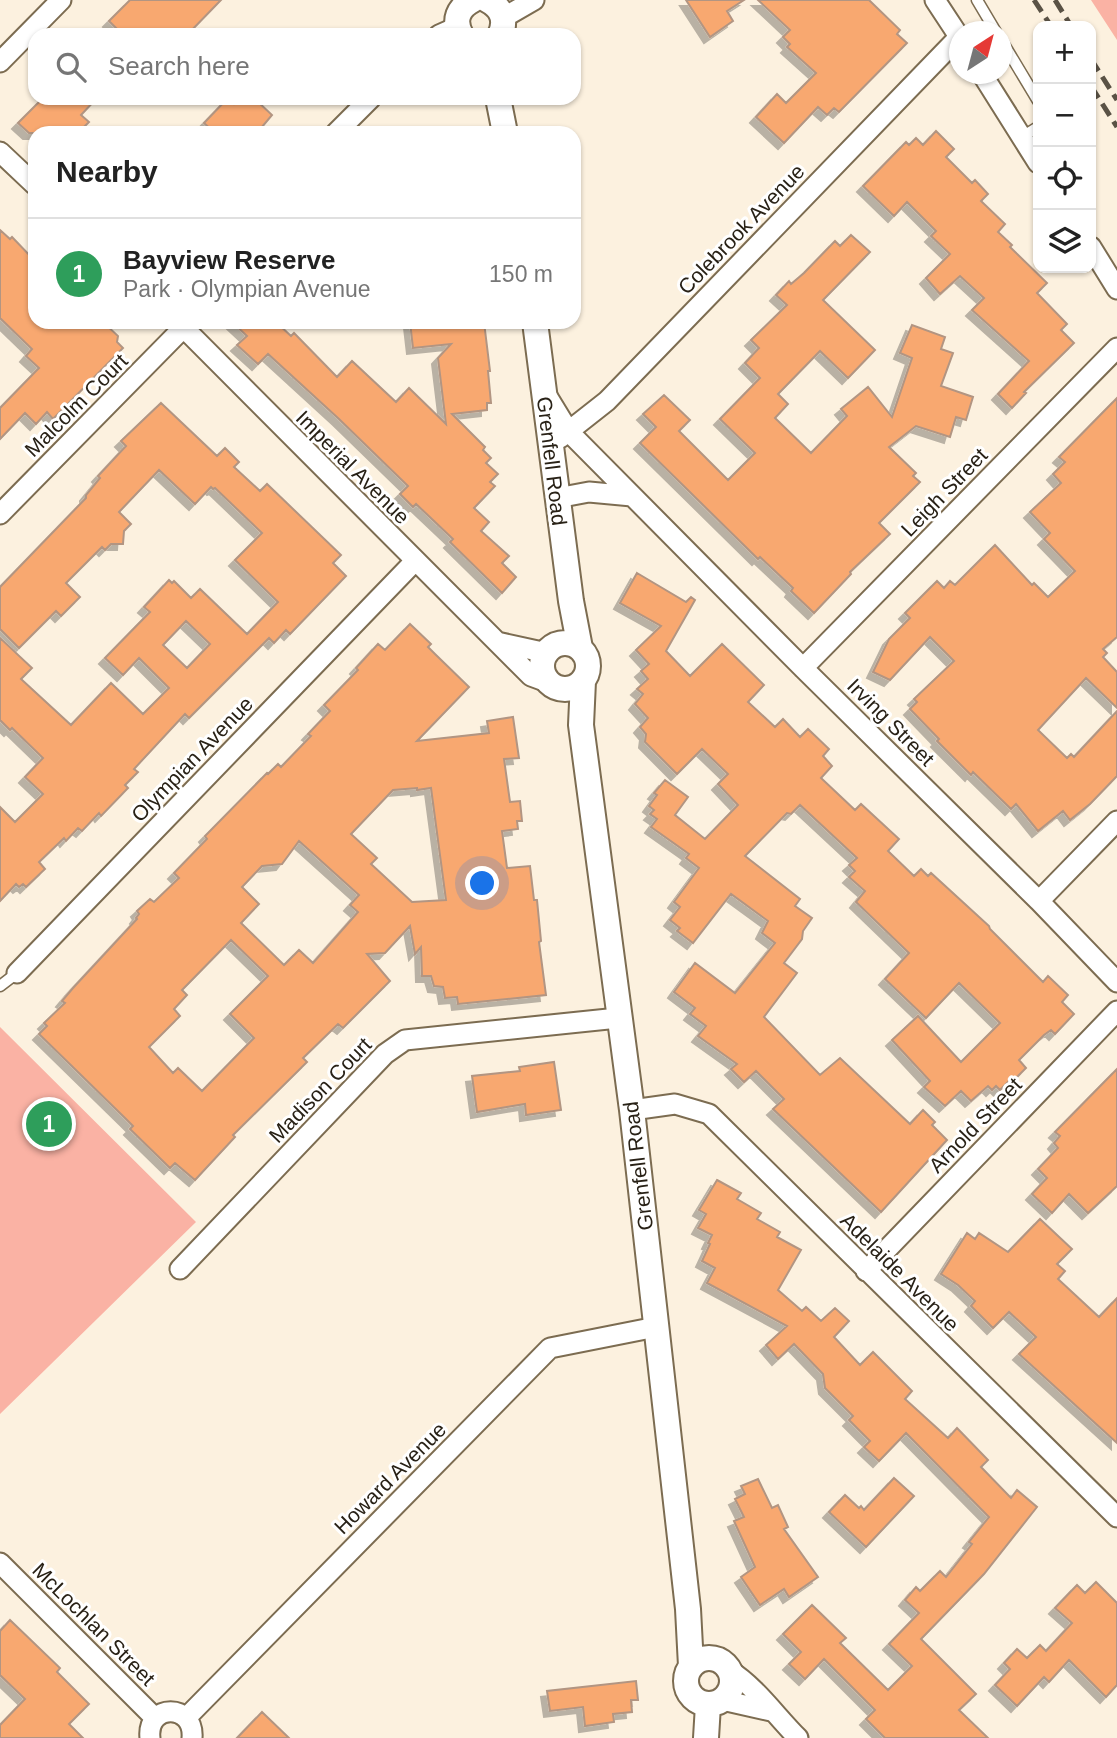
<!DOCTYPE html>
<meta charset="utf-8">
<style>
:root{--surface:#fff;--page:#f2f2f2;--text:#222;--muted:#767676;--line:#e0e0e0;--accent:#852e9b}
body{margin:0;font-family:Helvetica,sans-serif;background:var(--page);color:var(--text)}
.controls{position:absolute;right:21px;top:21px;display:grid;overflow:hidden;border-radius:14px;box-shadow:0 2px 5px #0004}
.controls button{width:63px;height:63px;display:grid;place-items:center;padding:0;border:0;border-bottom:2px solid var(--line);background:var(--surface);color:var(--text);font:35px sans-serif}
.compass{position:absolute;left:949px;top:21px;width:63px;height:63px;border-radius:50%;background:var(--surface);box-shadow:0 2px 5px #0004;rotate:36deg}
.you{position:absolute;left:483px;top:884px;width:24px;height:24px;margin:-18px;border:5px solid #fff;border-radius:50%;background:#1a73e8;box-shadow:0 0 0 10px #1a73e833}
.badge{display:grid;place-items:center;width:46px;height:46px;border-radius:50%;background:var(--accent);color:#fff;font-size:23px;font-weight:700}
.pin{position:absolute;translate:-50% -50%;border:4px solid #fff;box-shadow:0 2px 7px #0006}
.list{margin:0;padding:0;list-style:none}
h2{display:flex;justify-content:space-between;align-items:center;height:91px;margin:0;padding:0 28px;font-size:30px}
h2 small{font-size:23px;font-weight:400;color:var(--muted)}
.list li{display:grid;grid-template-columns:46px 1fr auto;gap:21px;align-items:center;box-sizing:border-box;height:112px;padding:0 28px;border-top:2px solid var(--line)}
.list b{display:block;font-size:26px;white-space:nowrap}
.list p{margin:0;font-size:23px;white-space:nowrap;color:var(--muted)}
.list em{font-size:23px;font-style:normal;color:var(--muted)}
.icon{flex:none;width:38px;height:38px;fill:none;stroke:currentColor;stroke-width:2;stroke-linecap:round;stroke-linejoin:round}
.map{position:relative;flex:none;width:1117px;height:1738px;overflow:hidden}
.search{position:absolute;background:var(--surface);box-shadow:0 2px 5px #0004;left:28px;top:28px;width:553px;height:77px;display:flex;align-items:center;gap:18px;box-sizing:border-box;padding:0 24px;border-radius:21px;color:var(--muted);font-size:26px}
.panel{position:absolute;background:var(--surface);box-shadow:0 2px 5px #0004;left:28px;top:126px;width:553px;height:203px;border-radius:21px}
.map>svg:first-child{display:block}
.green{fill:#fab2a4}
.building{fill:#f8a870;stroke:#b29582;stroke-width:2;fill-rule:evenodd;filter:url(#shadow)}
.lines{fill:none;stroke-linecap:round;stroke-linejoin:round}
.service-casing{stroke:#7c6c51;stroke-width:13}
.minor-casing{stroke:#7c6c51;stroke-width:23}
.tertiary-casing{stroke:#7c6c51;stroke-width:28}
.service{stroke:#fff;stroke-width:10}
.minor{stroke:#fff;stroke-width:19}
.tertiary{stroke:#fff;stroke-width:24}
.rail{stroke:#5a5245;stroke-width:5;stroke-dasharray:14 7;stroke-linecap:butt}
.labels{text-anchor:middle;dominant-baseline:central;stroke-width:6;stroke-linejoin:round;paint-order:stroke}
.street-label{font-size:21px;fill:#282116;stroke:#fff}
</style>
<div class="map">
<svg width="1117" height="1738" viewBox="0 0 1117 1738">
<defs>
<filter id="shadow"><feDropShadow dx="-6" dy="6" stdDeviation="0" flood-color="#0004"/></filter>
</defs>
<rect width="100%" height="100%" fill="#fcf1df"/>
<path class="green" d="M1091 0H1117V40Z
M0 1027 196 1222 0 1414Z"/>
<path class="building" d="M130 0H221L187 35H123L109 21Z
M686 0H744L727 11 733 21 710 37Z
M758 0H869L900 30 897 34 907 43 839 112 834 108 827 115 818 107 784 143 756 117 777 94 786 103 816 73 787 47 790 44 783 37 790 30Z
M43 98H97L81 115 89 122 78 133H29L18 123Z
M228 98 234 104 240 98H254L272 115 257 133H215L204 123Z
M936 131 954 149 946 157 972 183 975 180 988 194 981 201 1005 224 998 232 1012 245 1010 247 1047 283 1037 293 1067 324 1061 330 1074 343 1024 392 1026 393 1012 408 998 394 1029 361 972 310 984 298 960 276 940 294 926 278 950 254 931 236 936 231 907 202 894 216 863 186 906 142 909 145 916 138 923 145Z
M0 230 10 239 12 237 35 261V322H103L118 336 117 342 123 348 53 419 47 412 36 424 25 413 0 439V408L39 368 26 356 32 349 0 318Z
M851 235 870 252 823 300 875 350 848 378 820 351 778 394 788 404 775 418 811 453 847 416 841 409 868 387 892 417 912 358 900 353 912 325 945 337 941 349 953 353 941 386 973 397 966 420 956 417 950 437 916 426 889 447 916 473 913 476 920 482 879 523 890 534 850 572 851 574 814 613 791 591 793 588 760 557 758 559 640 443 656 427 643 414 664 395 690 420 679 431 728 480 755 453 720 419 760 378 745 363 759 348 751 340 787 305 776 295 789 281 791 284 804 273 835 241 840 246Z
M232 322H276L291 336 294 333 337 377 352 361 396 402 409 388 446 424 438 358 451 344 413 348 410 322H484L490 371H488L491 403H487V410L452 414 485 447 483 450 491 458 486 463 498 474 490 482 495 486 474 508 489 522 481 531 509 556 502 563 516 577 502 593 450 542 453 539 416 504 413 507 400 494 408 486 339 419 268 354 258 364 237 345 247 336Z
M1117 398V637L1103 649 1107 653 1103 657 1117 672V708L1086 678 1038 730 1067 758 1071 754 1074 757 1117 711V776L1090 804 1070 820 1063 811 1038 831 1016 804 1011 809 973 772 971 775 937 741 939 739 910 709 917 702 914 699 954 661 930 637 890 680 873 672 889 639 910 618 905 613 937 581 944 588 950 581 955 585 995 545 1032 585 1034 583 1048 597 1075 571 1044 539 1050 533 1030 512 1061 483 1053 474 1065 462 1059 457Z
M161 403 217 456 225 448 239 462 234 467 260 491 267 484 341 555 333 563 346 576 290 634 286 630 274 643 269 638 189 718 185 714 134 769 138 772 125 785 128 788 101 816 99 813 82 831 78 828 66 841 64 838 39 862 45 869 26 887 23 884 19 887 16 884 0 901V807L15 822 43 794 25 777 43 758 12 728 10 730 0 720V638L32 668 21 679 71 725 111 683 143 714 169 688 139 658 123 675 105 658 150 612 144 607 169 580 172 583 174 581 191 598 200 589 247 634 278 602 235 560 262 533 215 488 213 489 211 487 195 504 159 470 119 512 131 524 124 531 123 544H111L105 550 102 547 66 583 80 597 61 616 56 611 19 648 0 629V587L86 498V495L100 478 98 476 126 446 121 441ZM186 621 210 644 187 668 163 645Z
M637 573 686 602 691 597 695 600 666 651 690 676 722 644 764 685 748 702 775 727 783 719 800 737 808 729 829 749 823 756 832 766 821 778 855 810 861 804 899 839 888 851 914 876 921 869 928 876 931 873 989 926 990 929 1043 982 1048 976 1068 995 1062 1002 1074 1014 1055 1034 1051 1030 1044 1035 1019 1060 1026 1068 1010 1084 1008 1082 1000 1090 996 1086 992 1090 988 1086 971 1101 961 1091 945 1106 924 1087 930 1081 892 1040 918 1016 961 1062 1000 1023 959 983 926 1018 885 979 909 953 856 902 865 891 849 877 855 871 849 865 857 858 800 805 791 814 787 813 745 856 800 899 795 906 812 918 803 931 802 939 784 963 797 973 764 1017 820 1075 840 1058 910 1124 923 1110 935 1122 932 1125 947 1140 881 1212 773 1109 784 1099 756 1071 744 1082 731 1069 737 1064 698 1036 706 1026 690 1014 695 1008 674 992 695 963 735 993 775 943 762 933 768 921 731 894 693 943 677 931 680 928 670 920 680 907 674 902 699 868 686 858 689 854 651 827 657 819 650 814 654 810 649 806 657 795 654 793 665 780 688 797 675 815 705 839 738 805 718 784 728 774 702 749 677 774 645 742 646 734 640 727 648 718 635 704 643 694 637 689 648 679 641 671 649 664 636 650 661 626 620 603Z
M410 624 431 644 428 647 435 654 469 687 417 741 489 733 487 721 513 717 519 758 504 759 510 802 520 801 522 821H517L518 829 502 831 507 868 530 866 534 900H537L541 941 539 942 546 995 458 1004 457 997 445 998 443 987 434 986 431 976H422L421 947 415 954 410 926 385 953 367 954 390 981 343 1028 338 1024 303 1058 307 1062 233 1135 235 1137 195 1180 175 1163 170 1168 130 1129 133 1126 126 1119 39 1034 47 1026 44 1023 65 1003 62 1001 73 988 137 919 136 918 139 914 137 911 150 899 154 902 179 878 174 873 207 839 205 836 267 773 268 774 278 764 281 767 311 736 308 734 330 711 324 705 358 670 356 668 378 644 385 650ZM417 788V790L431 788 446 900 412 902 371 864 377 858 351 834 393 790ZM299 841 359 895 350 905 358 912 313 963 299 950 284 965 241 923 259 904 242 887 262 866 282 864ZM231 940 268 976 230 1014 254 1038 202 1091 178 1068 173 1073 149 1047 180 1016 174 1009 187 995 182 990Z
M554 1062 561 1110 526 1115 525 1104 477 1112 472 1076 520 1071 519 1067Z
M1117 1069V1186L1088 1213 1069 1194 1052 1213 1032 1194 1047 1178 1038 1169 1058 1148 1054 1143 1060 1136 1055 1132Z
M717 1180 741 1193 737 1199 761 1213 757 1219 780 1232 777 1237 801 1250 778 1290 802 1311 806 1307 821 1321 835 1308 849 1321 834 1337 860 1365 873 1352 912 1391 905 1399 948 1438 957 1428 988 1460 981 1467 1011 1498 1017 1490 1037 1507 984 1574 921 1639 976 1694 959 1710 988 1738H885L866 1719 875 1710 824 1659 805 1679 789 1664 801 1652 783 1634 812 1605 846 1638 840 1643 888 1690 912 1666 889 1644 919 1613 905 1600 916 1587 920 1591 940 1571 946 1577 972 1544 969 1542 989 1517 906 1433 879 1461 864 1447 870 1441 849 1420 853 1416 825 1388 823 1374 794 1344 778 1359 766 1345 787 1326 707 1283 715 1268 702 1261 710 1244 708 1243 712 1235 698 1228 706 1214 699 1210Z
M1040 1219 1072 1249 1057 1264 1065 1271 1058 1279 1099 1317 1117 1298V1443L1019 1354 1036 1337 1009 1312 993 1328 971 1306 975 1301 958 1285 941 1274 967 1233 975 1239 979 1233 1008 1252Z
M894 1478 914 1496 866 1547 829 1512 845 1495 859 1508 861 1506 864 1510Z
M758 1479 772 1508 778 1505 788 1527 784 1529 818 1577 789 1597 784 1589 760 1605 741 1577 755 1567 734 1521 744 1517 735 1499 745 1494 741 1486Z
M1096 1582 1117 1603V1685L1106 1697 1069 1660 1049 1682 1044 1677 1017 1706 995 1685 1010 1669 1004 1663 1017 1649 1027 1658 1040 1645 1046 1651 1072 1623 1055 1608 1077 1585 1085 1593Z
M10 1620 60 1668 57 1672 89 1704 69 1724 83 1738H0V1725L25 1699 0 1675V1631Z
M636 1681 638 1700H631L632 1712 613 1714 614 1722 585 1726 583 1707 550 1711 547 1691Z
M262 1712 289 1738H237Z"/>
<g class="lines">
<g class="service-casing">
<path id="service" d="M977 0 996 32
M1002 41 1038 101
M1022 137 1038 127
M0 986 17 973"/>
</g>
<g class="minor-casing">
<path id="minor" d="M935 0 960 38
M503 18 534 0
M439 35 457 27
M0 62 61 0
M982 74 1038 163
M336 133 371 98
M0 152 35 185
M1091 247 1117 289
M178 322 531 676 550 683
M547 396 569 432 803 668 1039 901 1117 982
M560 438 607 401 959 37
M557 498 589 492 632 496
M0 514 184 327
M497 642 547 653
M803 668 1117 348
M1039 901 1117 821
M17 973 415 561
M632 1110 675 1104 709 1114 1117 1517
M180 1269 385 1054 405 1040 618 1018
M866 1271 1117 1011
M0 1563 155 1718
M729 1670C756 1687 775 1715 798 1738
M722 1700 771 1711
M186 1718 550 1348 656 1327
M150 1738C146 1703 195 1703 192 1738"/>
</g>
<g class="tertiary-casing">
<path id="tertiary" d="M487 0C502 8 507 20 500 35
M461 35C453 20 458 8 473 0
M498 98 505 133
M535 322 571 601 580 648
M542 666a23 23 0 1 1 46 0a23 23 0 1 1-46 0Z
M583 681 581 725 632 1110 688 1609 691 1666
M686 1681a23 23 0 1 1 46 0a23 23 0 1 1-46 0Z
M706 1738 708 1705"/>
</g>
<use href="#service" class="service"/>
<use href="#minor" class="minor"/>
<use href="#tertiary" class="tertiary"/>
<path class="rail" d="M1034 0 1051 26
M1055 0 1071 26
M1091 59 1117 100
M1091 86 1117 127"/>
</g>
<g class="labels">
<g class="street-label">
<text transform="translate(741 229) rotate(-46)">Colebrook Avenue</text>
<text transform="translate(76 405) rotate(-45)">Malcolm Court</text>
<text transform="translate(552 461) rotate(83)">Grenfell Road</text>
<text transform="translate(353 467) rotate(45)">Imperial Avenue</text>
<text transform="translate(944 492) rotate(-46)">Leigh Street</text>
<text transform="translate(891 722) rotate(45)">Irving Street</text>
<text transform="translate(192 759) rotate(-46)">Olympian Avenue</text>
<text transform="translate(320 1090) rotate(-46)">Madison Court</text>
<text transform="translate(975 1125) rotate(-46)">Arnold Street</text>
<text transform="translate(638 1166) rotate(-97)">Grenfell Road</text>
<text transform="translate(900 1272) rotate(45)">Adelaide Avenue</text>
<text transform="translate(390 1478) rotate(-45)">Howard Avenue</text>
<text transform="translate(94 1624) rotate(45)">McLochlan Street</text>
</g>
</g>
</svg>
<div class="controls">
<button>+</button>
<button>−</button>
<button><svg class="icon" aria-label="locate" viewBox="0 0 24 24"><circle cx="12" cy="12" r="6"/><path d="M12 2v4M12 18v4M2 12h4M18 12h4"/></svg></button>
<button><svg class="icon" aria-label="layers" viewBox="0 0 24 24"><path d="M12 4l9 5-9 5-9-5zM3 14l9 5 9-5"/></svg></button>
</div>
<svg class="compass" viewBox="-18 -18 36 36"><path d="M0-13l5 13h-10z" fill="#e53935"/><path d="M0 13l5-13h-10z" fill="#767676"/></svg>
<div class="you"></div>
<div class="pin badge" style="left:49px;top:1124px;background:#2e9e5b">1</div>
<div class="search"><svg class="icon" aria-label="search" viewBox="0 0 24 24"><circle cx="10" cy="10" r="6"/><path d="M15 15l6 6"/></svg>Search here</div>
<section class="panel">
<h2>Nearby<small></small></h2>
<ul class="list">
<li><span class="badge" style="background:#2e9e5b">1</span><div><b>Bayview Reserve</b><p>Park · Olympian Avenue</p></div><em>150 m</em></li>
</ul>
</section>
</div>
